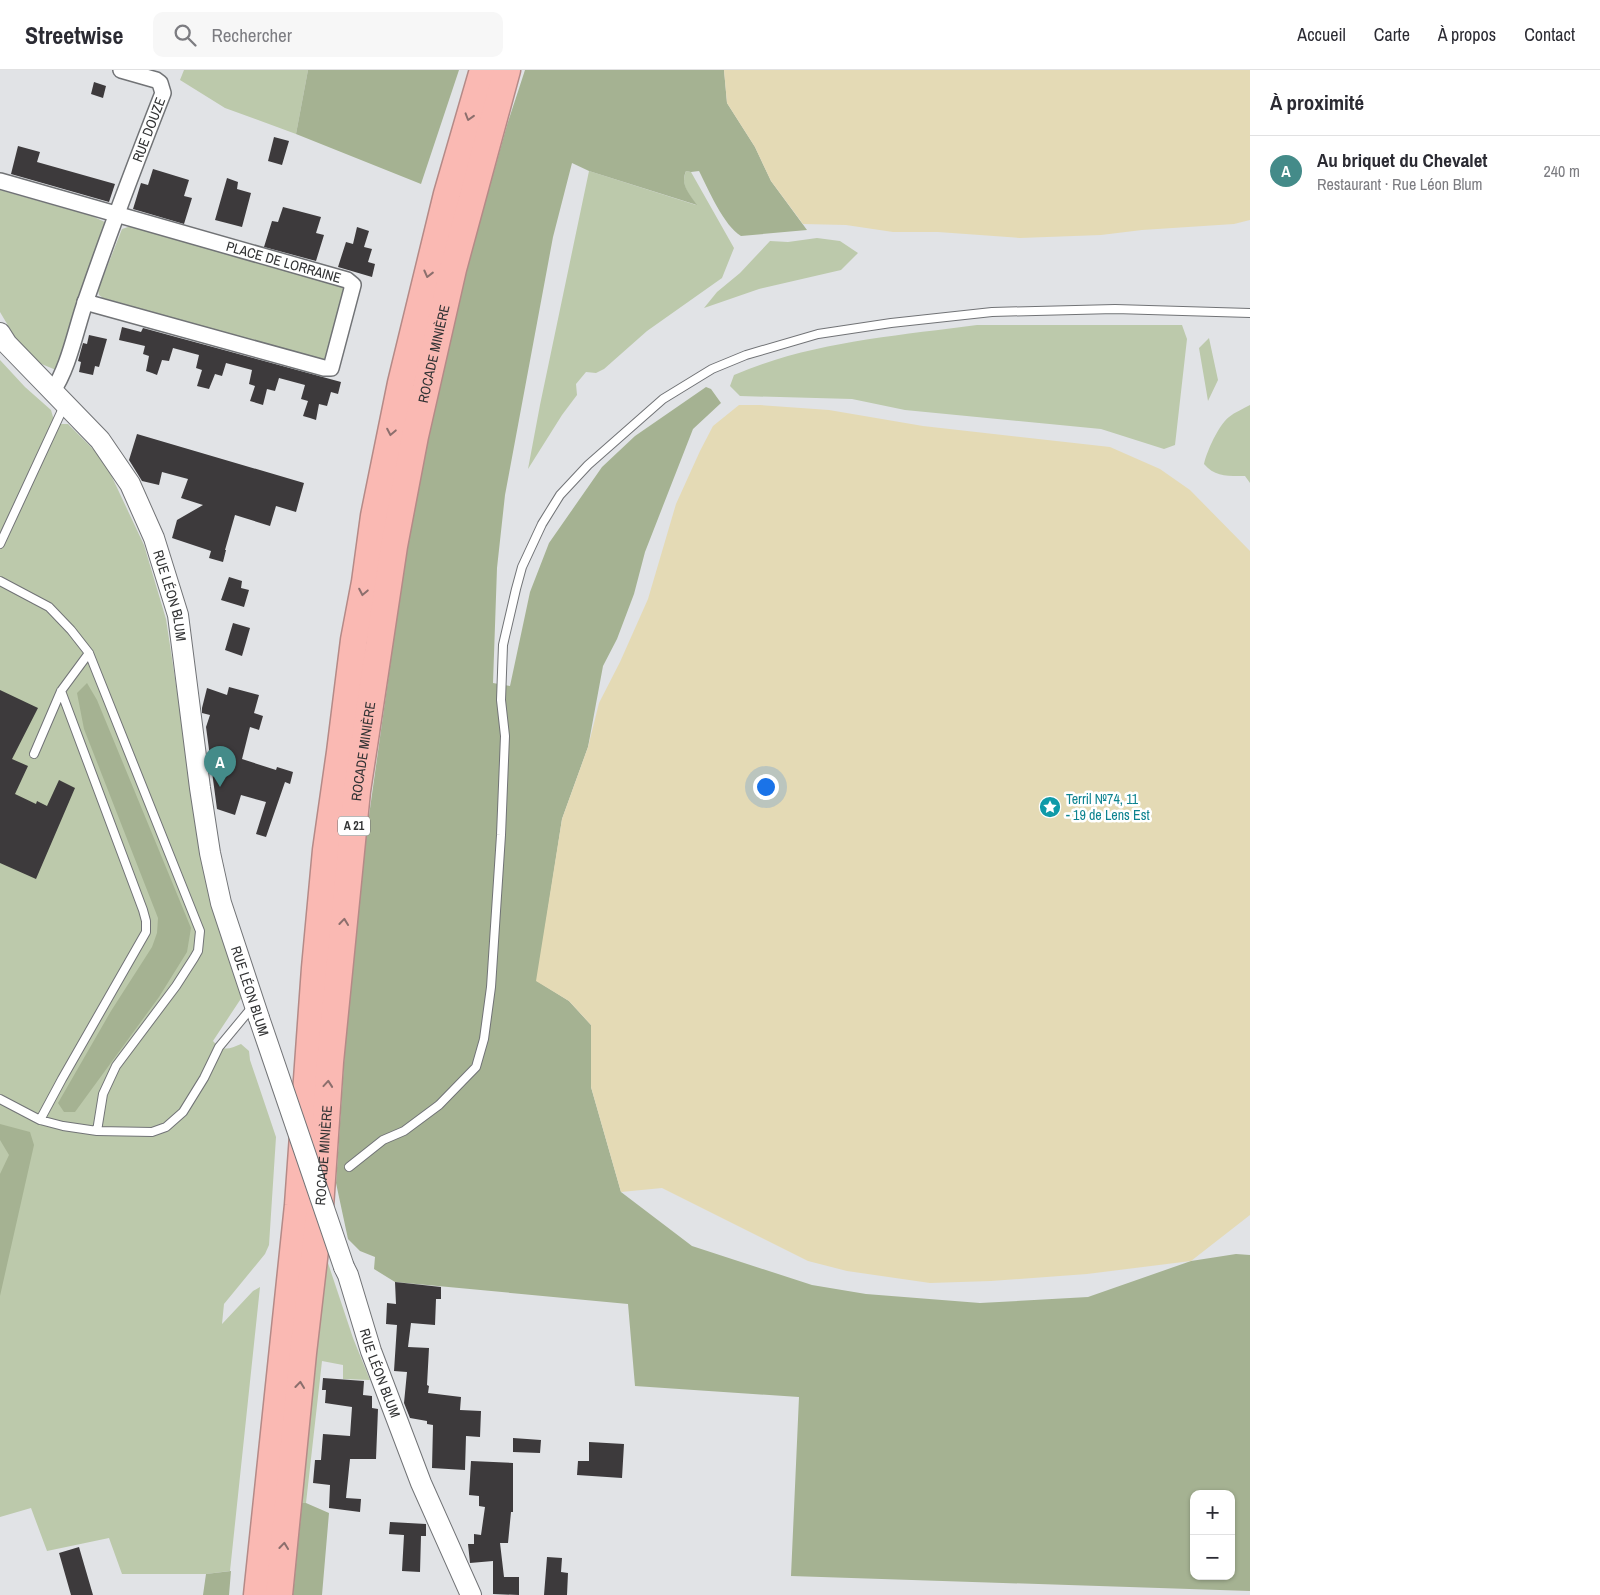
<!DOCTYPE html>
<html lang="fr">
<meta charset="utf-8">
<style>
:root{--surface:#fff;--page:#f7f7f7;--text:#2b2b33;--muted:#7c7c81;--line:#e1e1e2;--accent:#448b89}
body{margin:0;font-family:"Archivo Narrow",sans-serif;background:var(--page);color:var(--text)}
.controls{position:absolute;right:15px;bottom:15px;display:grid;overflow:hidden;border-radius:10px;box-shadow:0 1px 4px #0004}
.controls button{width:45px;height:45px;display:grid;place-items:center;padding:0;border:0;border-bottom:1px solid var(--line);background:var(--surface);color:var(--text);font:25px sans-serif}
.you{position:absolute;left:765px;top:716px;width:18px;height:18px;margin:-12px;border:4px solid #fff;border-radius:50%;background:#1a73e8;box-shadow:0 0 0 8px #1a73e833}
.badge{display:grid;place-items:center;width:32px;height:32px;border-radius:50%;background:var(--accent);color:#fff;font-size:16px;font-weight:700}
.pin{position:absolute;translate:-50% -41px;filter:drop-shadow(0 1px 2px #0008)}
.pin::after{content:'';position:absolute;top:26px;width:18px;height:15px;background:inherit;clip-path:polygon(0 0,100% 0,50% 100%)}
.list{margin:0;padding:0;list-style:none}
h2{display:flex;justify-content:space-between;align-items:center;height:65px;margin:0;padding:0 20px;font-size:21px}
h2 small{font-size:16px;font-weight:400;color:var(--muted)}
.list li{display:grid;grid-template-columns:32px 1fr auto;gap:15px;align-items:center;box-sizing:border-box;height:70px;padding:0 20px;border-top:1px solid var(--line)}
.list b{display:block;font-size:19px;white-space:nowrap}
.list p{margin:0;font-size:16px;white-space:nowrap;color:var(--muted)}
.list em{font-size:16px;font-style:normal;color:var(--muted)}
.icon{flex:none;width:28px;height:28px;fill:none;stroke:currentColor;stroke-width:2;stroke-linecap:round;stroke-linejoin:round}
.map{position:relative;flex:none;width:1250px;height:1525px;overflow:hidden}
header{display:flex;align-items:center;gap:30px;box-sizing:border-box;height:70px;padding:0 25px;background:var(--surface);border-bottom:1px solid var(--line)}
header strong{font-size:24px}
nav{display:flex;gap:28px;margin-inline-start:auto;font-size:18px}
.search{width:350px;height:45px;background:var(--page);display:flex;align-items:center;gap:12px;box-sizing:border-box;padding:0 18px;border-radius:10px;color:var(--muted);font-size:19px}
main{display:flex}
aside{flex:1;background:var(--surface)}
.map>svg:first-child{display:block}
.green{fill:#bcc9ab}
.forest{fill:#a5b292;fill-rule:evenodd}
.sand{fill:#e4dab5}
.building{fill:#3d3a3c}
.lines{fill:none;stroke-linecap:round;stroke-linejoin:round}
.lane-casing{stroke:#717376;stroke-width:10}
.street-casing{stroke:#717376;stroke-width:18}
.secondary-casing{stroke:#717376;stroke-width:22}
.highway-casing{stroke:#b48a87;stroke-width:29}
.lane{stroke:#fff;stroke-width:8}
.street{stroke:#fff;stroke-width:15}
.secondary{stroke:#fff;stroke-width:20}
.highway{stroke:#fab9b3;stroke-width:26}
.secondary-bridge-casing{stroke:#717376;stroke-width:22;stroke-linecap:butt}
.secondary-bridge{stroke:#fff;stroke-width:20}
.oneway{stroke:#8c6f6d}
.labels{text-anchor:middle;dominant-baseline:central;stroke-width:5;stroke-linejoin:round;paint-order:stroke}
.shield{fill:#fff;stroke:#707071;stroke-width:1}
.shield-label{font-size:12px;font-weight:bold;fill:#323334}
.street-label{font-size:14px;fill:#323334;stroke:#fff}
.culture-label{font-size:14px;fill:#0d838f;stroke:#fff;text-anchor:start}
</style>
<header>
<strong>Streetwise</strong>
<div class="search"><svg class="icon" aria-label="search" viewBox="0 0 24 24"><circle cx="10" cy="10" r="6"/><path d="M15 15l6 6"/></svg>Rechercher</div>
<nav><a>Accueil</a><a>Carte</a><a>À propos</a><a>Contact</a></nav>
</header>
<main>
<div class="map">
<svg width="1250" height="1525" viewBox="0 0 1250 1525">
<rect width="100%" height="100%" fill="#e1e3e6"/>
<path class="green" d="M184 0H308L296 64 225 38 180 10Z
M589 101 696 135C689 122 680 117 686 101L691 102 734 178 722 208 647 261 604 299 596 303 586 302 576 314 577 325 562 345 528 399 540 335Z
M0 120 92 146 109 154 56 300 39 293 16 269 0 242Z
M131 156 343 215 346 222 328 285 323 290 103 228 99 225 98 220 122 159Z
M817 168 840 171 858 183 841 200 759 219 704 238 717 222 740 203 770 171 788 172Z
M977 255H1182L1187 269 1175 375 1164 379 1101 359 905 340 852 329 740 326 730 316 734 305C810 272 895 266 977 255Z
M1209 268 1218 310 1208 331 1199 278Z
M0 290 25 317 51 340 55 354H68L104 390 144 475 166 549 195 740 244 924 213 971C223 982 229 979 241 974L249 981 250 990 276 1067 269 1175 265 1184 224 1234 222 1254 253 1221 260 1217 230 1501 206 1504H122L109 1468 47 1481 31 1438 0 1447Z
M1250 335V413L1245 406C1228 406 1215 407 1204 394 1207 381 1218 356 1229 347 1235 342 1243 339 1250 335Z
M326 1187 353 1268 370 1310 343 1309V1295L322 1291 306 1433H302Z"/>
<path class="forest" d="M308 0H459L421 114 296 64Z
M525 0H724L727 33 755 77 771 111 807 160 741 166C724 156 708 119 699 101L691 102 686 101C680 115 689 123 697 135L589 101 572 93 553 167 505 425 497 498 493 613 510 616 530 522 549 473 602 397 635 366 706 317 711 319 721 333 693 359 645 482 634 524 617 569 603 596 588 677 562 749 537 911 569 931 591 955V1017L621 1122 692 1176 812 1215 866 1224 980 1233 1088 1227 1191 1191 1236 1184 1250 1185V1521L791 1506 799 1327 635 1316 628 1234 395 1212 374 1199 375 1187 360 1181 348 1169 336 1113 350 903 359 817 414 425 461 219 507 55ZM1194 1424H1231V1506H1194Z
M87 613 97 630 191 858 187 882 159 927 75 1042H64L58 1033 111 941 152 877 157 863 158 848 84 659 77 623Z
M0 1054 30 1062 34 1075 0 1226V1104L9 1085 0 1070Z
M302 1433H306L329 1443 322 1525H293Z
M231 1501 229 1525H203L206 1504Z"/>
<path class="sand" d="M724 0H1250V150L1234 154 1142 160 1101 165 1020 168 938 162H893L846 155 803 154 771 111 755 77 727 33Z
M739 335H760L829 340 923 356 1110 377 1160 399 1190 420 1250 481V1145L1191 1191 1087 1204 991 1211 930 1213 847 1201 808 1191 662 1118 621 1122 591 1017V955L569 931 536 911 562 749 588 677 599 633 620 592 648 529 676 434 700 381 713 356Z"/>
<path class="building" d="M94 12 106 16 103 28 91 24Z
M274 67 289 71 282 95 268 91Z
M18 76 40 82 37 92 115 114 109 132 11 104Z
M153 99 189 110 184 126 192 128 184 154 133 139 141 113 148 115Z
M227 108 238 112 237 119 251 123 242 157 215 150Z
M283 137 321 147 316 163 324 165 316 191 264 177 272 151 278 152Z
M357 157 369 161 364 177 372 179 368 192 375 194 372 207 338 197 346 172 353 174Z
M122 257 141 262 143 258 341 312 338 324 331 322 327 336 319 334 316 350 310 348 303 346 308 331 301 329 305 315 279 308 275 321 267 319 263 335 250 331 255 316 249 314 252 300 226 293 222 306 215 304 209 319 197 316 202 300 196 298 199 285 173 278 169 291 162 290 157 305 152 303 146 301 149 286 143 284 145 276 119 270Z
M89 265 107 269 99 297 95 296 93 305 79 302 81 292 78 291 83 273 87 274Z
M137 364 304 413 296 442 276 436 270 456 235 445 225 480H226L223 492 209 488 211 481 172 468 177 450 203 435 181 428 188 409 162 402 159 415 142 411 129 390Z
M229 507 242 511 241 518 249 520 244 537 221 530Z
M233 553 250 558 242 586 225 580Z
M229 617 259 625 254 643 263 646 259 660 250 657 242 689 276 700 277 697 293 702 290 714 285 712 266 767 256 764 266 732 241 725 235 745 217 739 206 657 210 645 202 643V638L207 618 227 625Z
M0 620 38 638 12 689 28 696 15 724 36 734 37 731 47 736 59 710 75 718 36 809 0 793Z
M395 1212 441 1217V1229H436L435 1255 411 1253 408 1277 429 1278 427 1315 429 1316 428 1323 461 1327 460 1340 481 1341 480 1367 466 1366 465 1400 432 1398 433 1355 427 1354V1351L410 1348 404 1333 407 1302 394 1301 397 1255 386 1254 387 1233 396 1234Z
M323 1308 364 1311 363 1325 372 1326V1338L378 1339 376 1389H350L346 1428 361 1429 360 1442 329 1438 330 1415 313 1413 315 1390H321L323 1364 350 1366 352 1337 325 1333 326 1320H322Z
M513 1368 541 1370 540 1383 513 1382Z
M589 1372 624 1374 622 1408 577 1405 578 1391H589Z
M471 1391 513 1393V1442H511L508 1473H500L504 1507H519V1525L493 1524V1491L470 1493 468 1474H474V1464L481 1465 485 1437 479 1436V1426L469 1425Z
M390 1452 426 1454V1466H421L420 1502 402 1501 404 1465 389 1464Z
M79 1477 93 1525H71L59 1483Z
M547 1487 562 1488 561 1502 568 1503 567 1525H544Z"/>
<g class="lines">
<g class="lane-casing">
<path id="lane" d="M0 474 64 336
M0 511 49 537 71 560 89 583 200 861 198 881 194 888 176 916 116 996 103 1024 97 1061
M34 684 61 621 89 583
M0 1029 40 1050 63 1056 97 1061 152 1062 166 1057 183 1042 204 1008 219 977 253 936
M40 1050 62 1009 146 862V851L143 840 61 621
M349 1097 383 1070 404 1061 439 1035 476 997 484 969 491 917 501 765 505 666 501 630 503 575 516 519 522 497 542 454 560 425 588 395 663 329 712 299 746 285 818 264 891 253 992 242 1115 239 1250 243"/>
</g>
<g class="street-casing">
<g id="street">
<path id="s1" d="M0 111 347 210 353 215 331 298H324L85 232"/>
<path id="s2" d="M52 322C69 298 76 258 86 230 110 160 136 92 163 23L160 13 156 10 121 0"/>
</g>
</g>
<g class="secondary-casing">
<g id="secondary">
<path id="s3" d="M0 263 7 274 100 370 130 414 154 468 178 545 200 718 210 783 221 833 259 948"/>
<path id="s4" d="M344 1197 348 1205 371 1281 421 1413 471 1525"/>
</g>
</g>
<g class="highway-casing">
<g id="highway">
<path d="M257 1525 298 1135 315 898 326 780 340 682 354 570 365 512 374 446 401 313 447 124 483 0"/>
<path id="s5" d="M279 1525 303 1283 320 1137 330 992 357 721 366 662 394 476 415 366 453 199 507 0"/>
</g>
</g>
<use href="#lane" class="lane"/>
<use href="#street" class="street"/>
<use href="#secondary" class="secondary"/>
<use href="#highway" class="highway"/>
<g class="secondary-bridge-casing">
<path id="secondary-bridge" d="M259 948 344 1197"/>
</g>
<use href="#secondary-bridge" class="secondary-bridge"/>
</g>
<defs><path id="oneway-chevron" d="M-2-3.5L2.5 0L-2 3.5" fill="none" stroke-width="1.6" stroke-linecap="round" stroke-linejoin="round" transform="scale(1.25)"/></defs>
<g class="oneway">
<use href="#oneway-chevron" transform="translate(469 47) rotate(107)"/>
<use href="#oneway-chevron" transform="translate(428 204) rotate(104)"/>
<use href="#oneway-chevron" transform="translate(391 362) rotate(101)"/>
<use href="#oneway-chevron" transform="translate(363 522) rotate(101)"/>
<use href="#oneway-chevron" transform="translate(344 852) rotate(-84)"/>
<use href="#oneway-chevron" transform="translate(328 1014) rotate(-85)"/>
<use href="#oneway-chevron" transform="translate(300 1315) rotate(-84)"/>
<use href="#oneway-chevron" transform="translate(284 1476) rotate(-84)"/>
</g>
<defs>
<g id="sight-disc" transform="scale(1.125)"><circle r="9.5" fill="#0f9aa8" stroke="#fff"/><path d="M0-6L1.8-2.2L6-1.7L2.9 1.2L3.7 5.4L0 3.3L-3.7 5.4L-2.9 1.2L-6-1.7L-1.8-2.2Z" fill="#fff"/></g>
</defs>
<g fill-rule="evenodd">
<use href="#sight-disc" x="1050" y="737"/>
</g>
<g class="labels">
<rect class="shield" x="338" y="746.5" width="32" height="19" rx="4"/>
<g class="shield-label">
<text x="354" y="756">A 21</text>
</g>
<g class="street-label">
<text stroke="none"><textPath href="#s2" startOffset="280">RUE DOUZE</textPath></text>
<text stroke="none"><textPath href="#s1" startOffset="295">PLACE DE LORRAINE</textPath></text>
<text stroke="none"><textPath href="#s5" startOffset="1252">ROCADE MINIÈRE</textPath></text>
<text stroke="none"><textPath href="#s3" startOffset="319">RUE LÉON BLUM</textPath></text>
<text stroke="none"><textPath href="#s5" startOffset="848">ROCADE MINIÈRE</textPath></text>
<text transform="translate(250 921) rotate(72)">RUE LÉON BLUM</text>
<text stroke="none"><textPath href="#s5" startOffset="442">ROCADE MINIÈRE</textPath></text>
<text stroke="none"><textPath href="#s4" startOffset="112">RUE LÉON BLUM</textPath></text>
</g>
<g class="culture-label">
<text x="1066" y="729">Terril №74, 11<tspan x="1066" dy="16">- 19 de Lens Est</tspan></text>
</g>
</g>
</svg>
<div class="controls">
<button>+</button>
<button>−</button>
</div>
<div class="you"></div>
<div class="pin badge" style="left:220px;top:717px">A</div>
</div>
<aside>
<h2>À proximité<small></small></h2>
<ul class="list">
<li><span class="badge">A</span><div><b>Au briquet du Chevalet</b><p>Restaurant · Rue Léon Blum</p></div><em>240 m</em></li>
</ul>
</aside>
</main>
